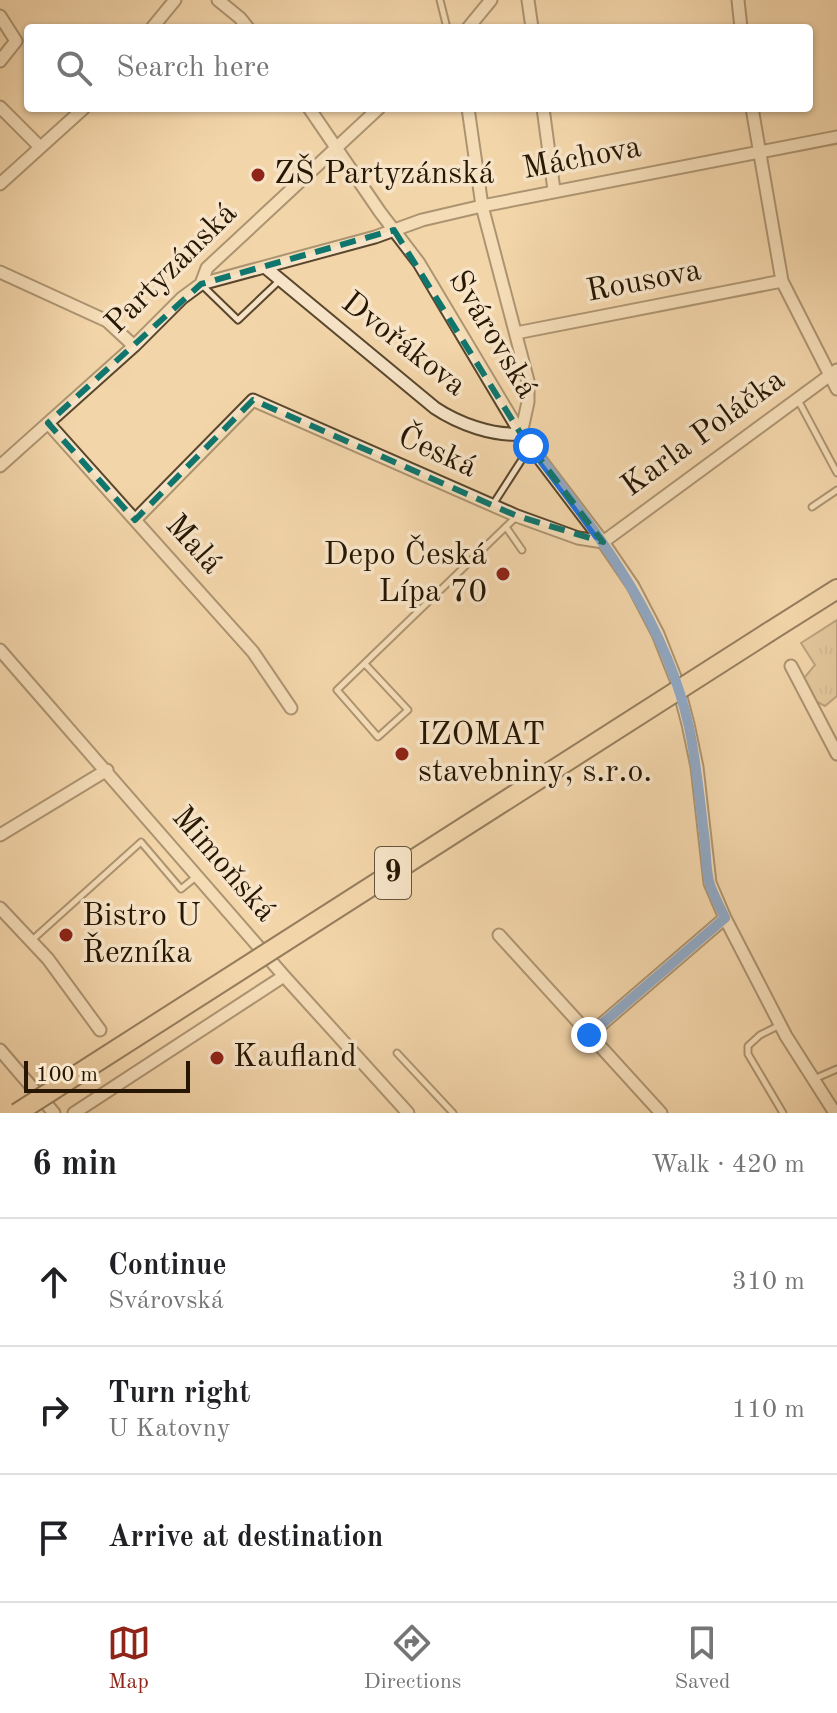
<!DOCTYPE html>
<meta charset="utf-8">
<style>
:root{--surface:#fff;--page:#f2f2f2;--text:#202124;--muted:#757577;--line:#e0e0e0;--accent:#8f2418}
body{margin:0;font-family:"Old Standard TT",serif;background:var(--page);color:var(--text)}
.scale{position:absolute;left:24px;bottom:20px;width:166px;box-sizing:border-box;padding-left:8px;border:4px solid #261602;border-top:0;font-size:22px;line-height:28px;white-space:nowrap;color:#261602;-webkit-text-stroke:6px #f7e4c8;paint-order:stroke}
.stop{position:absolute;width:24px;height:24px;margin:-18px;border:6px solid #1a73e8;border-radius:50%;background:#fff}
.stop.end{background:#1a73e8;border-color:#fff;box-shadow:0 2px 8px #0008}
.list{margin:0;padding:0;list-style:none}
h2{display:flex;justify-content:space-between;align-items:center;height:104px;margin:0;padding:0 32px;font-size:34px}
h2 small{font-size:26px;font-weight:400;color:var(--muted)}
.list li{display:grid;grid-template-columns:52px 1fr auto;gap:24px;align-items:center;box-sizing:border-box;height:128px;padding:0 32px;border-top:2px solid var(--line)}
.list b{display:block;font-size:30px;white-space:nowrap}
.list p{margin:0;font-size:26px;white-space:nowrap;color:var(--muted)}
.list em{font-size:26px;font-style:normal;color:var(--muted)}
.icon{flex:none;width:44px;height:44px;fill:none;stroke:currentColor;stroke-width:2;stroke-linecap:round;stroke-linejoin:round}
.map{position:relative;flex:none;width:837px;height:1113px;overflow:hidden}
.search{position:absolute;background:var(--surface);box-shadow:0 2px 6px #0004;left:24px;right:24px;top:24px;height:88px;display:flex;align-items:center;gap:20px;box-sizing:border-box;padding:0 28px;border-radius:8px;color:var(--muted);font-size:30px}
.sheet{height:488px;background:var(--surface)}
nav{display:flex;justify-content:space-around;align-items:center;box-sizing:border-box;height:112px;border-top:2px solid var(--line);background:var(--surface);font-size:22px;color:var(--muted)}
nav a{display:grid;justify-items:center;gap:4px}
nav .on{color:var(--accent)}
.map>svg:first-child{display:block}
.grass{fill:url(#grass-tufts);stroke:#7b6648;stroke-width:2}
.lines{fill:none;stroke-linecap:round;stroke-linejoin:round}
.service-casing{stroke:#59462c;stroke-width:9}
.minor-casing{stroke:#59462c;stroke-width:15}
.primary-casing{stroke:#261602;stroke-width:22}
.service{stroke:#f7e4c8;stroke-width:5}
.minor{stroke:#f7e4c8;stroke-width:11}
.primary{stroke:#f3d5aa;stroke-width:18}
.primary-bridge-casing{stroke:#261602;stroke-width:22;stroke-linecap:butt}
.primary-bridge{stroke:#f3d5aa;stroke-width:18}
.route{stroke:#1a73e8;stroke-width:10}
.marked{fill:none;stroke:#0f766e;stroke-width:6;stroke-dasharray:16 10;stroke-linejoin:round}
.poi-dot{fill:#8f2418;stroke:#f7e4c8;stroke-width:3}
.labels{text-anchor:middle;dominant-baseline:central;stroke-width:7;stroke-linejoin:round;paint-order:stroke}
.shield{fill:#f7e4c8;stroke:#65543d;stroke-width:2}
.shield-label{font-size:30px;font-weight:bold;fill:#261602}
.street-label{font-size:32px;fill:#261602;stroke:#f7e4c8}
.poi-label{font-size:32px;fill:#261602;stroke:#f7e4c8;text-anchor:start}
</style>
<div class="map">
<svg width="837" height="1113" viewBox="0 0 837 1113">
<defs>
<pattern id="grass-tufts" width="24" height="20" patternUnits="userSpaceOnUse" patternTransform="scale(2)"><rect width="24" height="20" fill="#d0b58d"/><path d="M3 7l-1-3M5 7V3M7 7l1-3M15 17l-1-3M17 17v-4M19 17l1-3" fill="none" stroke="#b29b78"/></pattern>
</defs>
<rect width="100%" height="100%" fill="#f3d5aa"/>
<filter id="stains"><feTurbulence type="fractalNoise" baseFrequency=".0025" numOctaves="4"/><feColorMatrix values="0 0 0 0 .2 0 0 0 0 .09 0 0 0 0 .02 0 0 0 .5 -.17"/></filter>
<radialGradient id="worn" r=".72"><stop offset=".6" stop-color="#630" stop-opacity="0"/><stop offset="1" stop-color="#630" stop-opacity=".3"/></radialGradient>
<path class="grass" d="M837 620V696L825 706 817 702 804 678 815 665 801 643Z"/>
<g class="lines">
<g class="service-casing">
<path id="service" d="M440 0 447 28
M202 285 238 320 279 281
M798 400 837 473
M492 506 530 447
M812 507 837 490
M506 527 522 550
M365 664 408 710 378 737 337 690 516 517
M31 941 141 842 181 889 197 876
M780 1025 760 1035 748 1046V1054L783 1113
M397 1053 453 1113
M814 1079 837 1069"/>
</g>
<g class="minor-casing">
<path id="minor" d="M218 0 240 18 248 28
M528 0 532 28
M738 0 741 28
M0 16 16 41 0 61
M152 28 175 0
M468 28 491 0
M0 107 40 147
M309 108 380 212 419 263 521 434 603 542 633 586 658 634 677 682 688 724 697 767 710 883 725 918 786 1036 835 1113
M468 108 482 206 528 381V402L521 434
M543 108 554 190
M752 108 782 281 837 389
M0 184 84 108
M266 268 435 408C459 424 493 436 521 434
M0 272 107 321 134 346
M201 284 375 237 422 220 482 206 837 137
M516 333 782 281
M48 423 253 652 291 708
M0 466 134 346 182 298 201 284 207 268 379 108
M135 520 253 400 517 516 578 538 603 542
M603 542 837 370
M0 650 284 976 408 1113
M791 666 837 754
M0 835 107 770
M0 908 48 959 100 1030
M499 935 661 1113
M589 1035 725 918
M0 1050 54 1113
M74 1113 284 976"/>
</g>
<g class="primary-casing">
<path id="primary" d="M769 632 837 589"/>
</g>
<use href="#service" class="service"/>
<use href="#minor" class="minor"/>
<use href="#primary" class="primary"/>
<g class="primary-bridge-casing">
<path id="primary-bridge" d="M17 1113 769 632"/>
</g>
<use href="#primary-bridge" class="primary-bridge"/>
</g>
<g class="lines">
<path class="route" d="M531 446C597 533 665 618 689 727 697 765 700 804 705 842 706 856 706 872 710 885 714 896 720 907 725 918L589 1035"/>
</g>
<path d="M0 0H837V1113H0ZM394 230 521 434 603 542 517 516 253 400 135 520 48 423 201 284Z" fill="#f3d5aa" fill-opacity=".55" fill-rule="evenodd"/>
<path class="marked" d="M394 230 521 434 603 542 517 516 253 400 135 520 48 423 201 284Z"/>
<g class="poi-dot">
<circle cx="258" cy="175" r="8"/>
<circle cx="503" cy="574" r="8"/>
<circle cx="402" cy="754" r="8"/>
<circle cx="66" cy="935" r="8"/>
<circle cx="217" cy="1058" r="8"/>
</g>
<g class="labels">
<rect class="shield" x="375" y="847" width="36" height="52" rx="6"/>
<g class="shield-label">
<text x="393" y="873">9</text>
</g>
<g class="street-label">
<text transform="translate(582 159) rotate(-11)">Máchova</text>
<text transform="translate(172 269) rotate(-45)">Partyzánská</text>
<text transform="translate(644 282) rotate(-11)">Rousova</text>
<text transform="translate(492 335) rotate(59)">Svárovská</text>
<text transform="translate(403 345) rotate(38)">Dvořákova</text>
<text transform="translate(704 434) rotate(-36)">Karla Poláčka</text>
<text transform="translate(437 453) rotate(24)">Česká</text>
<text transform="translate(193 545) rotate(48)">Malá</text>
<text transform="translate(223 865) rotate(49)">Mimoňská</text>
</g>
<g class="poi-label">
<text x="274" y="175">ZŠ Partyzánská</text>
<text x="487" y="556" text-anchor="end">Depo Česká<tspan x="487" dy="37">Lípa 70</tspan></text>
<text x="418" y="736">IZOMAT<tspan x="418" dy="37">stavebniny, s.r.o.</tspan></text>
<text x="82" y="917">Bistro U<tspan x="82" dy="37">Řezníka</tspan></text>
<text x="233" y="1058">Kaufland</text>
</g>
</g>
<rect width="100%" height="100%" filter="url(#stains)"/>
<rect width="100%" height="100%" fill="url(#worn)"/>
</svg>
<div class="scale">100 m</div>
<div class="stop" style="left:531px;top:446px"></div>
<div class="stop end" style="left:589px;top:1035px"></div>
<div class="search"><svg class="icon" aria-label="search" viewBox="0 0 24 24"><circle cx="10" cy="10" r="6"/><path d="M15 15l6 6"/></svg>Search here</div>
</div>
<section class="sheet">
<h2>6 min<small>Walk · 420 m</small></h2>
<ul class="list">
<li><svg class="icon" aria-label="ahead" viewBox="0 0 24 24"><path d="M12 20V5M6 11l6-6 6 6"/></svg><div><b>Continue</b><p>Svárovská</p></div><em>310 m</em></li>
<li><svg class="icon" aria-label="right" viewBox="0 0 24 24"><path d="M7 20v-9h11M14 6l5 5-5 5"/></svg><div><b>Turn right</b><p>U Katovny</p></div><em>110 m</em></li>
<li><svg class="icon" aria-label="arrive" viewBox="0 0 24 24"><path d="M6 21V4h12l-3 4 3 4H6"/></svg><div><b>Arrive at destination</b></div></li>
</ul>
</section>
<nav>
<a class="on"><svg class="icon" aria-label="map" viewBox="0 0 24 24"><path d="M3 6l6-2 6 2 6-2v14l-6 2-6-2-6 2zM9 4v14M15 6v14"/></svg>Map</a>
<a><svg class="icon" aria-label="directions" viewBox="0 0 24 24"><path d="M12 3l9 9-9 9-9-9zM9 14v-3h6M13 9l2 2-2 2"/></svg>Directions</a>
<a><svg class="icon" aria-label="saved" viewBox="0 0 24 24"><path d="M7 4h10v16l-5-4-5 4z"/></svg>Saved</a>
</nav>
